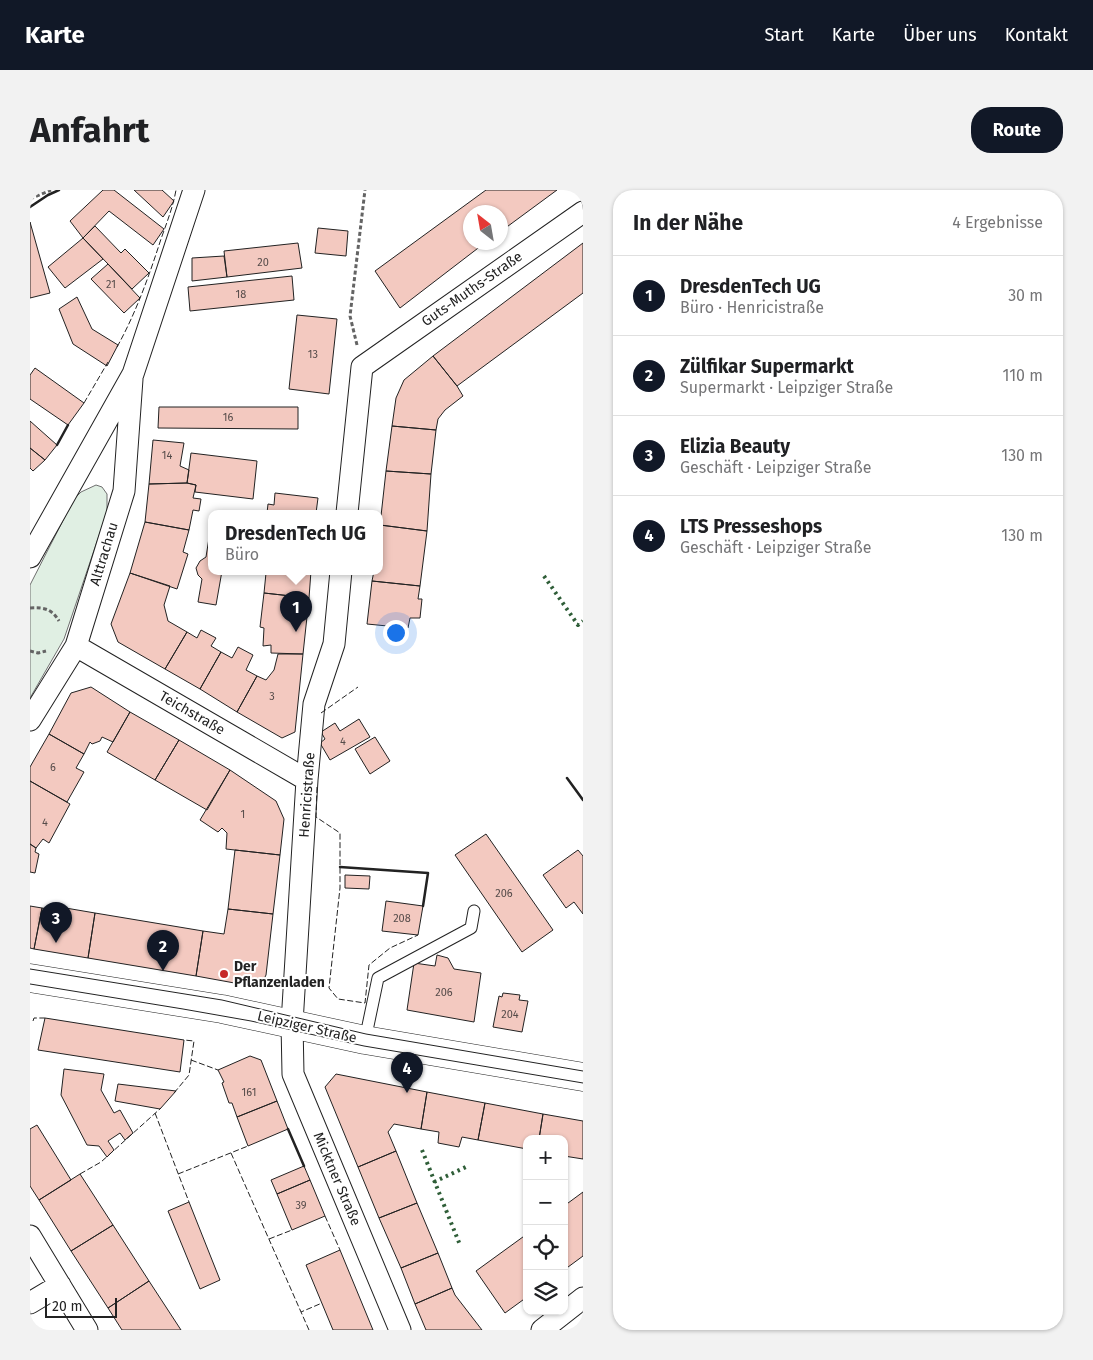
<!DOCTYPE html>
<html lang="de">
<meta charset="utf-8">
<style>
:root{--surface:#fff;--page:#f2f2f2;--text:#202124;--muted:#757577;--line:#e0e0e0;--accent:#111827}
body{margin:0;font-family:"Fira Sans",sans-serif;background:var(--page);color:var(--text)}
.controls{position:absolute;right:15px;bottom:15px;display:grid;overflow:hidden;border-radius:10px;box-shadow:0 1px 4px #0004}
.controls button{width:45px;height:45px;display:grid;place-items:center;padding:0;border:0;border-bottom:1px solid var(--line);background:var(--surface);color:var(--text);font:25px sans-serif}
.compass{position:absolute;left:433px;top:15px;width:45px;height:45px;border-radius:50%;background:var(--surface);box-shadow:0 1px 4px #0004;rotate:329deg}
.scale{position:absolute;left:15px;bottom:12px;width:72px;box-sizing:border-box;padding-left:5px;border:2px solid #222;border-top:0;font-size:14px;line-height:18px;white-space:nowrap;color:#222;-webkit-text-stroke:4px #fff;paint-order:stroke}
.you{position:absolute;left:365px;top:442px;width:18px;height:18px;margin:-12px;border:4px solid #fff;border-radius:50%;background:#1a73e8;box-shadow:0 0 0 8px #1a73e833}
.badge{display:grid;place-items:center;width:32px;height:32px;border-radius:50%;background:var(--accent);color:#fff;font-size:16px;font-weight:700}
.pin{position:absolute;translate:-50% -41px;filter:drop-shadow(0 1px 2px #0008)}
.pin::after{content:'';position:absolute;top:26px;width:18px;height:15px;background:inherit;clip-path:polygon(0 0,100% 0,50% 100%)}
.popup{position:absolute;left:178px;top:320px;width:175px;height:65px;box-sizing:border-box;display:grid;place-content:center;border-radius:10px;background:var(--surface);filter:drop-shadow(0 1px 4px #0005);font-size:16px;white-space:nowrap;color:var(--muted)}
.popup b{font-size:19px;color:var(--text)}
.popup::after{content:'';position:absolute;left:50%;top:100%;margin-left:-10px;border:10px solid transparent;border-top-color:var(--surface)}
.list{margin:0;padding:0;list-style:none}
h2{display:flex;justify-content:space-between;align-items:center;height:65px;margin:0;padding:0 20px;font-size:21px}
h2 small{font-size:16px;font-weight:400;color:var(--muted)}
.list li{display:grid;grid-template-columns:32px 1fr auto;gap:15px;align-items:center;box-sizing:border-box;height:80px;padding:0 20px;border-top:1px solid var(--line)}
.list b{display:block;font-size:19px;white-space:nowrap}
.list p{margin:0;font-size:16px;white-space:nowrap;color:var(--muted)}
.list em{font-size:16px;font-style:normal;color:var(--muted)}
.icon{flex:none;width:28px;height:28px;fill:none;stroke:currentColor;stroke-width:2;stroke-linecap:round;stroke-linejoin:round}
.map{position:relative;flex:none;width:553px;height:1140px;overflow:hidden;border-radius:20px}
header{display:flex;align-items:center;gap:30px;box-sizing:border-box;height:70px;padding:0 25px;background:var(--accent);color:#fff}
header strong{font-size:24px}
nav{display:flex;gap:28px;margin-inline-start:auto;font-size:18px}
.intro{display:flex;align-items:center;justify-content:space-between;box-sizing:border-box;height:120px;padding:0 30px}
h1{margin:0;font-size:35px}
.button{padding:12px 22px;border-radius:20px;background:var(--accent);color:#fff;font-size:18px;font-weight:700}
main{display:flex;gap:30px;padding:0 30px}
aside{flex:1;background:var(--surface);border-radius:20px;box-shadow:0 1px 4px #0004}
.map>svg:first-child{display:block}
.green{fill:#e0efe3;stroke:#6f6f6f}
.building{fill:#f3c9c0;stroke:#222}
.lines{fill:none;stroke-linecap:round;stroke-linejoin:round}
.lane-casing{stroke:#222;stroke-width:13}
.street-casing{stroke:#222;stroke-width:23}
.secondary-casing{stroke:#222;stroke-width:29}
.path{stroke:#646464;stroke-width:3;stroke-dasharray:4 2.5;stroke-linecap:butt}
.lane{stroke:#fff;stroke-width:11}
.street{stroke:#fff;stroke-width:21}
.secondary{stroke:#fff;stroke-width:28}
.tram{stroke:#222;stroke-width:1}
.hedge{stroke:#2f5e38;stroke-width:4;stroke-dasharray:2.5 4;stroke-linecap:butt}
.fence{stroke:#222;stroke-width:1;stroke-dasharray:6 2.5;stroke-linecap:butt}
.wall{stroke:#222;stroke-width:2.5}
.poi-dot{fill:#c62828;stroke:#fff;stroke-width:2}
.labels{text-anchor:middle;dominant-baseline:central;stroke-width:4;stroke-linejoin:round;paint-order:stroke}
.number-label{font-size:11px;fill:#564c4a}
.street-label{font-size:14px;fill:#222;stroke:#fff}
.poi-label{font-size:14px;font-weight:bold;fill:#222;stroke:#fff;text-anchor:start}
</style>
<header>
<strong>Karte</strong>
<nav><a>Start</a><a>Karte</a><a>Über uns</a><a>Kontakt</a></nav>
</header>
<div class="intro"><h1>Anfahrt</h1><a class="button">Route</a></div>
<main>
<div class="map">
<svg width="553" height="1140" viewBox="0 0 553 1140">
<rect width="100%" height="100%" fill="#fff"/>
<path class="green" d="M66 295 72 297 77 304V322L34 449 0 508V395L44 309 51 302Z"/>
<path class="building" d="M73 0H84L134 39 123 55 79 21 53 48 40 31Z
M104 0H132L144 11 133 27Z
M456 0H527L470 42V22H440V52H456L370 118 345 81Z
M0 32 20 103 0 108Z
M65 36 91 63 95 59 119 83 102 99 53 48Z
M288 38 318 41 316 66 285 63Z
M53 48 73 69 35 98 18 77Z
M268 53 272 78 197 87 194 61Z
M553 53V103L427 196 403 166Z
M194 66 197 87 162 91V68Z
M78 74 110 108 94 123 61 89Z
M262 86 264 110 160 121 158 97Z
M47 107 62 139 88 155 77 176 43 154 29 119Z
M267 125 307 129 299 204 259 199Z
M403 166 427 196 433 206 415 220 408 229 406 240 362 236 366 208 374 190Z
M5 178 54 213 38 235 0 209V185Z
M129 217H268V239L128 238Z
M0 231 27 255 15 270 0 258Z
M362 236 406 240 401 284 356 281Z
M123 250 154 253 150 276 159 280 157 293 119 294Z
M0 258 15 270 3 281 0 278Z
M161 263 227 271 223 309 165 302 166 295 157 293Z
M356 281 401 284 397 341 350 335Z
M157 293 166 295 163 308 171 309 169 321 163 320 159 340 115 332 119 294Z
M245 303 288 308 286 323H237L238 314 244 315Z
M115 332 159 340 153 362 158 364 147 399 100 383Z
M350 335 397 341 390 396 342 391 344 381H350Z
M179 348H182V381H192L186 415 168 412 172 389 168 385 166 378 170 371 176 367Z
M225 381H281L279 408 234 403 236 383Z
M100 383 140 396 134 415 138 431 157 442 135 479 88 452 81 434Z
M342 391 390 396 388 409H392L390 428H380L378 438 337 434Z
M234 403 279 408 273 464 241 463V455L233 456 234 438 230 437Z
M171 440 186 448 181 456 191 462 170 499 135 479 157 442 167 448Z
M208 457 223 465 216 480 227 486 207 522 170 499 191 462 202 468Z
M248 464H273L265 542 252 548 207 522 227 486 236 490 244 480Z
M61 497 100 522 83 552 72 547 70 551 62 554 60 552 54 564 19 544 41 503Z
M100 522 149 550 125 590 77 562Z
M329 529 340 547 300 570 290 553 295 549 291 542 305 533 310 541Z
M19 544 54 564 46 578 54 582 37 612 0 591V577Z
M345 547 360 571 340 584 325 559Z
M149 550 200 580 177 620 125 590Z
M200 580 246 611 254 629 250 665 196 659 197 643 192 638 188 642 170 630Z
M0 591 40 614 19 653 13 649 6 658 0 654Z
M456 644 523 740 492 762 425 665Z
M0 654 6 658 5 662 9 664 5 683 0 682Z
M205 660 250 665 243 724 198 719Z
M548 660 553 666V724L544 712 536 718 513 685Z
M315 685 340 686 339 699 315 698Z
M356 711 393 716 388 745 352 741Z
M0 716 12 718 4 759 0 758Z
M24 716 65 723 58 768 4 759 12 718 18 719Z
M198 719 243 724 236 785 233 791 228 795 221 796 166 786 173 741 194 744Z
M65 723 173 741 166 786 58 768Z
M407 765 418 768 424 779 451 783 444 832 377 820 384 773 405 776Z
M473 803 490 805 489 810 498 811 492 842 463 837 469 806 472 807Z
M15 828 154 850 150 882 8 860Z
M220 866 231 870 247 911 207 927 202 913H199L192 893 194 892 188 880Z
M34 879 74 884 71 900 84 923 90 920 103 943 95 950 90 943 78 951 84 960 77 967 69 956 57 955 31 905Z
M306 884 397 902 391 939 364 934 358 942 366 961 328 977 295 897Z
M88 894 146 901 130 919 85 911Z
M397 902 455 913 448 950 432 947 429 957 408 953 409 942 391 939Z
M247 911 258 939 218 956 207 927Z
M455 913 513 924 509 949H497V959L448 950Z
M513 924 553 931V969L534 966V949H509Z
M7 935 41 990 9 1010 0 996V939Z
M366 961 387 1013 349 1028 328 977Z
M274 976 280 990 247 1004 241 990Z
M50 984 83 1035 41 1061 9 1010Z
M280 990 295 1026 262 1040 247 1004Z
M553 1002V1066L534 1080V1016Z
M159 1012 190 1090 170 1099 138 1021Z
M387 1013 408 1063 371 1078 349 1028Z
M83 1035 119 1091 78 1118 41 1061Z
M497 1044V1107L475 1123 446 1081Z
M310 1060 343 1140H303L276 1075Z
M408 1063 422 1098 385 1114 371 1078Z
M119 1091 151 1140H92L78 1118Z
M422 1098 425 1105 452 1140H396L385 1114Z"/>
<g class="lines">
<g class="lane-casing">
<path id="lane" d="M335 850 348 788 441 738 444 721"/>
</g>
<g class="street-casing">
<path id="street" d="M317 323 332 177 553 22
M0 367 103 184 164 0
M311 381 304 454 284 514 277 590 262 833 263 884 370 1140
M46 456 277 590
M0 530 46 456 94 301 102 189
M0 1046 57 1140
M0 1113 30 1095
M512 1140 553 1108"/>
</g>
<g class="secondary-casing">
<path id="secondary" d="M0 788 192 819 335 850 553 887"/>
</g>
<path class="path" d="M0 9 21 0
M327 155 320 126 335 0
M0 418C14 417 22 419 29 431
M0 461 8 463 16 461"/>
<use href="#lane" class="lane"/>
<use href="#street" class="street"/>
<use href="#secondary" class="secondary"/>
<path class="tram" d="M0 779 192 810 336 844 553 881
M0 794 153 819 221 831 334 856 553 893"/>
<path class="hedge" d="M514 386 548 435 553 431
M392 960 430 1055
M404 992 438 976"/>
<path class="fence" d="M87 157C106 123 119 86 131 49 137 32 143 17 146 0
M54 213 78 172
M291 523 328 497
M287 597 286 627 310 643V698L299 798 308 809 335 813 339 775 360 758 388 745
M3 831 4 828H15
M161 870 188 880
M144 903 159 885 164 851 154 850
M125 923 159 1012
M201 963 271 1122
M50 984 71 972 131 918
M148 984 218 956
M295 1026 310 1060
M239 1049 262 1040
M279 1140 271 1122 292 1113"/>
<path class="wall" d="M0 17 18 5 29 0
M27 255 38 235
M537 588 553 610
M310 677 398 683 393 716
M258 939 274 976"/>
</g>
<circle class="poi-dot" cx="194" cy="784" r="5"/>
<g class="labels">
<g class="number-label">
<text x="233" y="72">20</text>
<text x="81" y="94">21</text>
<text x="211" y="104">18</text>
<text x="283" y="164">13</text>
<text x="198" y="227">16</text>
<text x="137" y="265">14</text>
<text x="242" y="506">3</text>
<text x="313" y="551">4</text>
<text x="23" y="577">6</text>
<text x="213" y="624">1</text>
<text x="15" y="632">4</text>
<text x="474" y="703">206</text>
<text x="372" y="728">208</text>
<text x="414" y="802">206</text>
<text x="480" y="824">204</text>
<text x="219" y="902">161</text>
<text x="271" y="1015">39</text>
</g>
<g class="street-label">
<text transform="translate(442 99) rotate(-35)">Guts-Muths-Straße</text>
<text transform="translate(74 364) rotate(-73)">Alttrachau</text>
<text transform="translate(162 523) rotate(30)">Teichstraße</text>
<text transform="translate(277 605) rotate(-86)">Henricistraße</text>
<text transform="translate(277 837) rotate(13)">Leipziger Straße</text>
<text transform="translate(307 989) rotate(67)">Micktner Straße</text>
</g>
<g class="poi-label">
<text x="204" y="776">Der<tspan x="204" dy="16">Pflanzenladen</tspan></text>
</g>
</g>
</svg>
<div class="controls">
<button>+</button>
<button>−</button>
<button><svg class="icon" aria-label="locate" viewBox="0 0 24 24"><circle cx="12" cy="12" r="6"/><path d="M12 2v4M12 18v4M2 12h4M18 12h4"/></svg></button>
<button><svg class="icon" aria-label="layers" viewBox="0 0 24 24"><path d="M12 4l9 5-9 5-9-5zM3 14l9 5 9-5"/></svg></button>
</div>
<svg class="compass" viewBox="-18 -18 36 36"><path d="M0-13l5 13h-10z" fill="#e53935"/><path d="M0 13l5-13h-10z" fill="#757577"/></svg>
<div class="scale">20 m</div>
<div class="you"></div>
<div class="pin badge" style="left:266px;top:442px">1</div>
<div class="popup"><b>DresdenTech UG</b>Büro</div>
<div class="pin badge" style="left:133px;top:781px">2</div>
<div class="pin badge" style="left:26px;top:753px">3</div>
<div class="pin badge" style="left:377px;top:903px">4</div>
</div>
<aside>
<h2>In der Nähe<small>4 Ergebnisse</small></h2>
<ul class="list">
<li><span class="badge">1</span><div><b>DresdenTech UG</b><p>Büro · Henricistraße</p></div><em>30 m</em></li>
<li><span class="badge">2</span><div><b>Zülfikar Supermarkt</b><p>Supermarkt · Leipziger Straße</p></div><em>110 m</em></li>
<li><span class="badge">3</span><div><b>Elizia Beauty</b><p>Geschäft · Leipziger Straße</p></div><em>130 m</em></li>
<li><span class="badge">4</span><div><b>LTS Presseshops</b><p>Geschäft · Leipziger Straße</p></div><em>130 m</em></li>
</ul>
</aside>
</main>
